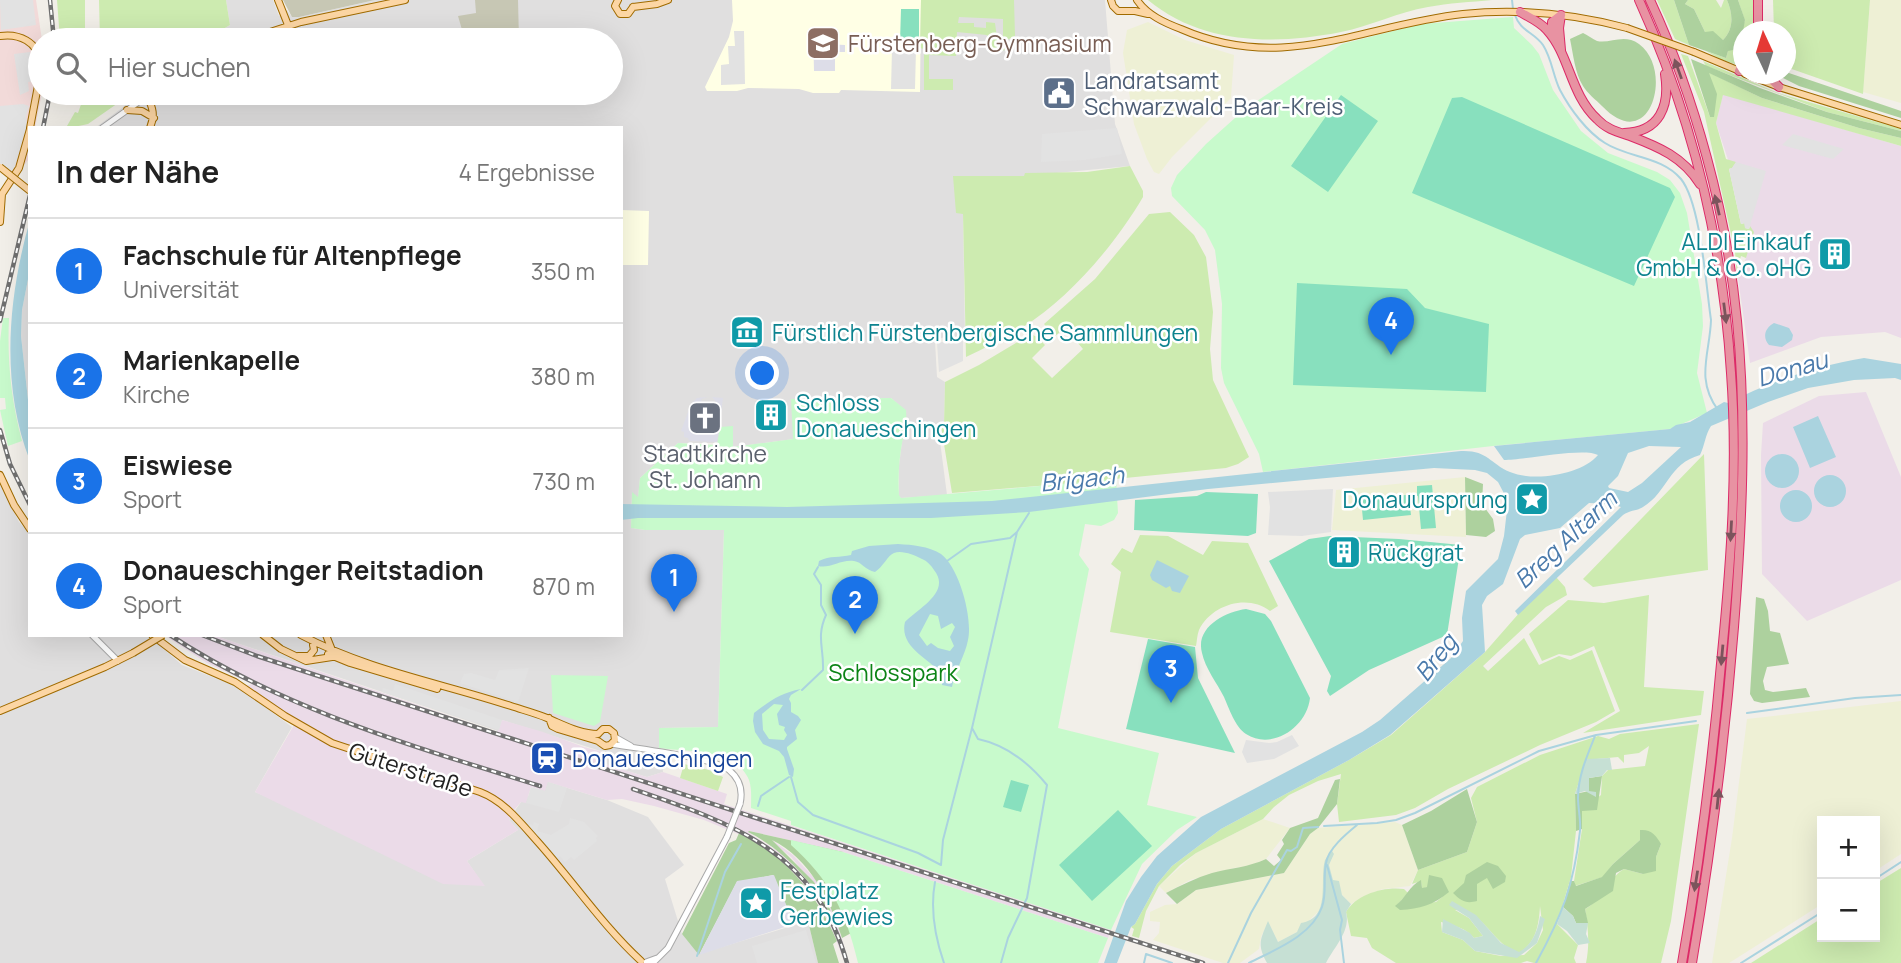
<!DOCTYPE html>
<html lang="de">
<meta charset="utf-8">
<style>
:root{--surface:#fff;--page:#f2f2f2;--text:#222;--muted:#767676;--line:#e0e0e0;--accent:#1a73e8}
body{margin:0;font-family:Manrope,sans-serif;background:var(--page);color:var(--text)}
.controls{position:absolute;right:21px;bottom:21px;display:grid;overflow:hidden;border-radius:0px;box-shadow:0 7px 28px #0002}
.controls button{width:63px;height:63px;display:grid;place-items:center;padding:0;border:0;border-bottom:2px solid var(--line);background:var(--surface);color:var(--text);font:35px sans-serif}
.compass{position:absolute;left:1733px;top:21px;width:63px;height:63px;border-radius:50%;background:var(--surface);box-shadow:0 7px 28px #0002;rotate:356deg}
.you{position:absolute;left:763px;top:374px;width:24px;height:24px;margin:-18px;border:5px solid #fff;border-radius:50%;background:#1a73e8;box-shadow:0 0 0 10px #1a73e833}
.badge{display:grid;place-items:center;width:46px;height:46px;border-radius:50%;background:var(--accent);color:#fff;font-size:23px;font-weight:700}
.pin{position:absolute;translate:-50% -58px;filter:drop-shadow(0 2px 4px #0008)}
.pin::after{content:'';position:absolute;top:37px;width:24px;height:21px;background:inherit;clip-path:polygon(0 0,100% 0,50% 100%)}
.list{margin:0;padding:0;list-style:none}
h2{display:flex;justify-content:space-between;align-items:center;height:91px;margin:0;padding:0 28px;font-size:30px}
h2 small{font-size:23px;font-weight:400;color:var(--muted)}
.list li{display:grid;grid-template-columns:46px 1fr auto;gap:21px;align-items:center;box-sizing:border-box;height:105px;padding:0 28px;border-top:2px solid var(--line)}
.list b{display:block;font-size:26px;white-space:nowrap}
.list p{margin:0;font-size:23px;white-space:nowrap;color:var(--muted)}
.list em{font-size:23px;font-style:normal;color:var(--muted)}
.icon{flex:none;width:38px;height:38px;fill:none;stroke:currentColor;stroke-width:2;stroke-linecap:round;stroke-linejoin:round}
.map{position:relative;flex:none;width:1901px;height:963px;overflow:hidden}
.search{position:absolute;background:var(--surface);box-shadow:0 7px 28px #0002;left:28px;top:28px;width:595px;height:77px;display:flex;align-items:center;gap:18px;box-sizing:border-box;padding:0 24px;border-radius:38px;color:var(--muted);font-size:26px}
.panel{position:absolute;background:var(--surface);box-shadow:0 7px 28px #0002;left:28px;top:126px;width:595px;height:511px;border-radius:0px}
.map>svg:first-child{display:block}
.residential{fill:#e0dfdf}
.commercial{fill:#f2dad9}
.industrial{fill:#ebdbe8}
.education{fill:#ffffe5}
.construction{fill:#c7c7b4}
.farmland{fill:#eef0d5}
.grass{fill:#cdebb0;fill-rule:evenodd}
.forest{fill:#add19e}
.wetland{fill:#c6e0d4}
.park{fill:#c8facc}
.pitch{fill:#88e0be}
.parking{fill:#e2e2e2}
.plaza{fill:#dddde8}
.water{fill:#aad3df;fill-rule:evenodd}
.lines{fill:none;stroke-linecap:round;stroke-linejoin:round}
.stream{stroke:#aad3df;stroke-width:2}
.minor-casing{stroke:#a9a9a9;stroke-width:7}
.major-casing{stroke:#a06b00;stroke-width:8}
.highway-casing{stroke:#dc2a67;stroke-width:10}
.minor{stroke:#fff;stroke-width:5}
.major{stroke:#fcd6a4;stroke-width:6}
.highway{stroke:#e892a2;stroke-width:8}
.rail-casing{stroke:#707070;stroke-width:4.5}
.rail{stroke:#fff;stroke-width:2;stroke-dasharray:5;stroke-linecap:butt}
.minor-bridge-casing{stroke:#a9a9a9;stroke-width:7;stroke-linecap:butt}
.major-bridge-casing{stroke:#a06b00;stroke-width:8;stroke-linecap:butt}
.minor-bridge{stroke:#fff;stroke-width:5}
.major-bridge{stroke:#fcd6a4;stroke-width:6}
.oneway{fill:#7b545c}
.labels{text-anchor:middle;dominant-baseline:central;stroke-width:5;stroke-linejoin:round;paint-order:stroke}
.education-label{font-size:23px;fill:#785e54;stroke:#fff;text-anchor:start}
.service-label{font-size:23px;fill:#4e5e75;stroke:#fff;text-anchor:start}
.culture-label{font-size:23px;fill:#0d838f;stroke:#fff;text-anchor:start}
.worship-label{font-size:23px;fill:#5b616d;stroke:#fff}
.park-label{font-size:23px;fill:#0c8416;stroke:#fff}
.transit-label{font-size:23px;fill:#164399;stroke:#fff;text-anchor:start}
.street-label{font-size:23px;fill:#222;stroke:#fff}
.water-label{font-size:24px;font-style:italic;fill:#4a7aab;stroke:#fff}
</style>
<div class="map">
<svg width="1901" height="963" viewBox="0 0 1901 963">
<rect width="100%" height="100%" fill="#f2efe9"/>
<path class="residential" d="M226 0H273L279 16 287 10 292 17H299L375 0H1105L1115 124 1130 166 1025 176 956 213H963L965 337H944L935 341 937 377 945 382 944 426H938L947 495 901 498 899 496V465L903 434 908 424 899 405 891 398 792 399 794 439 733 447V443H678L640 478 638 498 632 493 631 528 645 530H724L718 727 659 728 663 772 647 777 605 764 607 753 502 720 498 731 213 635H621V128H95L142 93H611V40H213L211 36 230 25Z
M30 269V418L21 336 22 310Z
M0 484 19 522 30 534V635H148L182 665 238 687 292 727 255 792 484 886 467 861 518 830 509 820 516 809 521 802 548 782 607 800 648 817 684 865 665 879 682 934 699 954 808 921 818 963H0Z"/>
<path class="commercial" d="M0 0H36L42 40H40L42 93 35 128H30L29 159 25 164 12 172 0 159Z"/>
<path class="industrial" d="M1723 94 1901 146V338L1885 332 1821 337 1750 363 1738 278 1746 258 1750 227 1716 123Z
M1866 392 1901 477V580L1807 621 1762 574 1761 455 1763 423 1819 396Z
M164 635H213L497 732 502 720 543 732 584 747 607 753 605 764 647 777 663 772 727 794 724 804 1111 930 1108 938 843 852 749 831V833L779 852 796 868 830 913 821 893 791 857 772 842V840L793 855 816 880 830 902 838 926 849 963H845L833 932 813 894 784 863 753 840 704 820 654 806 622 799 607 800 548 782 545 791 531 787 526 803 521 802 515 809 509 820 518 830 467 861 485 886 443 884 255 792 297 720 246 686 252 684 207 663Z"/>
<path class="education" d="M732 0H921L920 92 841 90 839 93H813L799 89 748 88 737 91H707L705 87 729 37 733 21Z
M621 210 649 211 648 265H621Z"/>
<path class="construction" d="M283 0H375L299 17H292Z
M475 0H518L519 40H465L458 16 476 13Z"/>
<path class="farmland" d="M1870 0H1901V103L1863 92Z
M1148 22 1185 40 1234 55 1231 98 1172 157 1159 174 1154 172 1147 159 1134 124 1123 53 1127 30Z
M1465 477 1466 537 1332 530 1336 490Z
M1901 701V854L1875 871V821H1822V904L1729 963H1712L1732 838 1747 719Z
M1263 819 1290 828 1266 859 1249 866 1234 868 1190 880 1166 893 1159 886 1196 853Z
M1395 822 1402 825 1418 870 1410 886 1383 889 1364 896 1351 904 1342 895 1333 880 1329 865 1334 854 1325 861 1324 892 1321 909 1297 932 1278 942 1268 922 1261 937 1259 949 1240 963H1223L1153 940 1159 933 1160 922 1150 921V912L1165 905 1177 904 1196 890 1284 873 1310 834 1318 828Z"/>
<path class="grass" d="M57 0H85V40H60Z
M99 0H226L230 25 211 36 213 40H100Z
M921 0H1014L1015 36 1003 42V19L959 17 958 23H974V27L986 28V22L995 23 998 46H1006V50L988 52 987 35 957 32 956 56 929 55V79H953V90H924V49L920 48Z
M1148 0H1492C1471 2 1449 3 1428 7 1398 12 1371 26 1341 32 1276 45 1202 45 1148 0Z
M1657 0H1674L1689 45 1675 39Z
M1688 0H1716L1721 8 1724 0H1727C1733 14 1734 29 1723 40L1705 32 1694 9 1685 4Z
M1738 0H1754L1755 31 1744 32 1743 59 1735 64 1722 60 1706 51 1726 58 1728 51 1745 21Z
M1773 0H1870L1863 94 1786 67V32L1774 31Z
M1681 54 1688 56 1710 117 1708 72 1762 98 1859 128 1901 138V146L1723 95 1716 123 1726 159 1736 162 1732 168 1729 169 1741 224 1745 223V228L1749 229 1750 226 1754 232 1746 258 1741 256 1737 269 1738 278 1737 279 1735 252 1704 112Z
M1703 61 1778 93 1901 129V131L1827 112 1706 66Z
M85 93H137L131 94 88 124 69 128 67 126 75 112 78 113Z
M1130 166 1143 191V197C1116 243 1070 298 1023 327 1005 338 985 348 966 357L963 214 956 213 953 176H1024L1025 173 1087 172Z
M1170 212 1194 235 1206 257 1213 312 1210 349 1213 380 1249 457 1238 464 1226 468 1105 480 1094 475 1087 482 952 493 941 426 944 425 945 382 979 365 1031 334 1037 337 1045 345 1032 358 1052 378 1083 349 1065 328 1055 336 1044 324 1095 279 1149 214Z
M1704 454 1708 570 1593 587 1583 579Z
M1140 535 1168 536 1203 555 1212 541 1248 543 1278 606 1270 611C1248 594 1212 604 1199 630 1197 635 1197 641 1196 646L1110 632 1121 572 1111 564 1122 548 1132 553Z
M1556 577 1565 587 1567 595 1546 607 1483 666 1488 671 1524 638 1539 665 1559 656 1570 660 1592 650 1615 711 1596 722 1540 745 1448 789 1415 808 1396 815 1339 822 1337 804 1341 774 1318 781 1289 795 1274 807 1263 819 1196 853 1180 865 1159 886 1146 911 1139 938 1132 936 1134 929 1131 927 1135 924 1157 884 1172 866 1221 829 1349 760 1391 735 1485 652 1527 604Z
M1649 595 1644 687 1704 691 1701 715 1583 733 1620 711 1594 646 1571 656 1559 654 1542 661 1529 634 1568 600 1604 603Z
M1699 724 1671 921 1661 963H1586C1590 944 1588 927 1585 909 1603 900 1607 879 1624 869L1643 874 1656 857 1661 844 1640 840 1613 864 1603 877 1575 886 1574 881 1582 829V810L1601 795 1602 776 1608 770 1645 766 1649 746 1639 753 1624 755V763L1618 757 1586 760 1575 794 1576 831 1571 877 1557 924 1578 945 1574 958 1576 963H1534L1527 961 1521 963H1396L1372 948 1367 938 1351 936 1346 912C1356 894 1385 886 1404 889L1408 893 1396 906 1436 902 1448 892 1427 887 1422 889 1421 881 1412 884 1418 870 1467 852 1477 822 1471 798 1477 787 1540 755 1598 736 1609 739 1620 734ZM1540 906 1543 930 1537 943 1524 955 1501 956 1475 951 1463 940 1442 932 1441 922C1453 925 1466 928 1474 938L1483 936 1469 918 1455 910C1485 910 1492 945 1519 953 1536 943 1539 925 1540 906Z
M684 764 709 770 723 777 718 791 680 778Z
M1901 868V963H1751L1822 918V937H1875V884Z"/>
<path class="forest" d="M1674 0H1688L1685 4 1694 9 1705 32 1713 31 1723 40C1734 29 1733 14 1727 0H1738L1745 20 1741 43 1733 50 1728 51 1726 58 1689 45Z
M1583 33C1587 35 1593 39 1597 41 1610 44 1624 33 1639 44 1674 69 1651 157 1602 106 1596 100 1587 93 1583 86 1575 74 1573 53 1570 39Z
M1691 59 1760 88 1827 112 1901 131V138L1859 128 1762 98 1709 73 1717 94 1714 117H1710Z
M1786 72 1901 111V118L1799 86 1775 74Z
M1465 477 1483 484 1482 504 1493 519 1495 531 1486 537 1466 535Z
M1756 597 1764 599 1768 611 1770 631 1780 633 1789 664 1767 667 1763 681 1765 690 1773 692 1806 688 1810 697 1762 703 1754 701 1750 694Z
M1602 776 1597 810 1582 811V829L1576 831 1575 794 1589 791V778Z
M1340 779 1337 804 1318 828 1310 834 1284 873 1196 890 1177 904 1166 893C1181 885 1196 878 1212 873 1231 868 1249 867 1266 859L1274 866 1281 860 1277 855 1284 844 1282 840 1290 828 1318 818 1335 780Z
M1467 789 1477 822 1467 852 1418 870 1402 825 1431 811Z
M1640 830C1651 829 1656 835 1661 844L1656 857V871L1643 874 1624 869 1616 873 1613 891 1585 909 1588 923H1576L1573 916 1563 907 1570 881H1574L1576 886 1602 877 1613 864 1640 840Z
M749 831 843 852 855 931 842 938C830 900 810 859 772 840L814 882 830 909 831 916C812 881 784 850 748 832Z
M739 833C786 856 817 894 837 941L833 944 839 963H818L808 921 794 924 773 875 737 882 699 955 682 934 729 843 736 840Z
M1487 862 1498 866 1506 876 1505 882 1493 889 1487 878 1477 884V901C1466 904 1461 901 1453 893L1464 883 1466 875Z
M1429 875 1442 878 1449 892C1433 905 1420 909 1400 910L1395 906C1406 898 1409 886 1421 880L1422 888 1427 887Z"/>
<path class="wetland" d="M1610 758 1612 770H1607L1602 776 1589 778V791L1596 792V797L1585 791 1575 794 1586 759Z
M1332 851 1334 854 1329 865 1333 880 1339 881 1342 895 1351 904 1346 912C1351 931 1334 947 1326 963H1267C1257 945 1260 940 1268 921L1278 942 1297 932 1301 923C1332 918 1319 881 1325 860 1327 857 1330 854 1332 851Z
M1452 901 1476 915 1501 943 1519 952C1532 945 1538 931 1540 916L1545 919 1537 943 1517 958 1475 951 1463 940 1442 932 1443 919 1470 933 1474 938 1483 936 1469 918 1449 905Z
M1563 907 1573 916 1576 923H1588L1586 934 1590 943 1578 945 1567 931 1557 924Z"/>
<path class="park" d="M1513 17 1514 28 1532 45 1539 54 1553 90 1581 131 1608 153 1657 172 1670 180 1680 193 1687 213 1702 304 1703 326 1697 373 1707 413 1670 429 1493 446 1263 472 1259 454 1224 383 1221 368 1222 304 1215 250 1205 230 1172 196 1171 188 1177 175 1206 144 1245 109 1342 44 1421 24Z
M3 318H9C7 360 11 400 22 441L8 446 0 410 6 409 5 398H0V341Z
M891 398 906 410C907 421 905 427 903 438 899 457 898 476 899 495L901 498 1087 482 1094 475 1105 480 1116 479 1118 513 1114 520 1101 526 1085 524 1079 555 1089 569 1058 728 1159 753 1147 805 1197 817 1177 830 1142 864 1111 930 791 825V821L751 808C751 799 752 789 749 780 736 748 687 752 659 748V728L718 727 724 530H645L631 528 632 492 638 497 640 478 678 443 717 445 720 427 733 426V447L793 439 791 399Z
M551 675 608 676 600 722 594 726 553 713Z
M791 840 843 852 1108 938 1098 963H858C846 912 830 880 791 845Z"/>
<path class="pitch" d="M901 9H919V42H900Z
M1341 95 1378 121 1328 192 1291 166Z
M1462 97 1670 188 1675 197 1634 286 1412 193 1452 98Z
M1297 283 1407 289 1425 308 1489 324 1486 392 1293 385Z
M1432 485 1436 528 1421 529 1418 496 1409 497 1411 515 1363 520 1361 499 1417 494V486Z
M1206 492 1258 494 1256 533 1248 536 1134 530 1135 500 1197 496Z
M1330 536 1399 539 1461 545 1447 635 1369 670 1330 696 1327 691 1331 676 1269 561 1309 539Z
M1246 609 1265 614 1271 621 1310 698C1307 727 1272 751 1246 734 1235 727 1229 708 1224 697 1217 683 1205 668 1202 653 1195 627 1225 612 1246 609Z
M1148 639 1195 647 1198 678 1235 753 1126 729Z
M1011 780 1029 785 1021 812 1003 807Z
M1118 810 1152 846 1092 901 1059 865Z"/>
<path class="parking" d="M0 0H33L36 25 1 30Z
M734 31H744L745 84 721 85V65L729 64 728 46H735Z
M892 49H916L915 89H891Z
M30 52 34 81 28 82 29 91 20 95 14 54Z
M23 104 29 106 26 117 27 125 14 170 12 172 0 166V106Z
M1117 128 1122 154 1084 160 1041 162 1042 134Z
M1793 134 1844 149 1833 159 1782 145Z
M1736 162 1766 171 1749 229 1745 228 1744 223 1741 224 1729 169 1732 168Z
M945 337H963V361L939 372 937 342H945Z
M1333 489 1331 532 1302 536 1268 535 1270 507 1268 492Z
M529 668 518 702 460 683 464 674 471 673 495 680 499 670Z
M395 684 502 720 499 730 382 692 383 688 393 691Z
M1292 735 1299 746 1274 759 1247 763 1242 752 1246 740 1269 743 1277 742Z
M548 782 567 788 559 812 526 803 531 787 545 791Z
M570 818 584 822 598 836 596 838 597 841 574 860 571 857 565 862 560 856 556 859 527 827 531 824 533 826 534 822 539 824 537 831 551 835 569 824Z
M806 930 816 963H757L752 946Z"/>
<path class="plaza" d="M813 29 827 30V44L845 45V52H835V71H814Z
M708 397 701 399 702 405 694 428 710 432 715 408 718 404 712 397 723 398 717 442 689 441 688 438 684 437V432L681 431 691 404 697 398Z
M774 875 794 924 699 955 737 881Z"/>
<path class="water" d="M30 220V269L22 310 21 336 30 418V461C0 384 8 297 30 220Z
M1774 323 1789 328 1793 335 1792 340 1782 347 1769 345C1762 337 1765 328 1774 323Z
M1864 358 1901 364V380L1895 378 1854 380 1808 388 1768 402 1711 426C1705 435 1705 445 1700 455 1668 464 1668 492 1643 507 1637 511 1630 510 1623 515L1518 615 1515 611 1621 507 1610 504 1589 503 1560 528 1525 535 1520 539 1503 584 1487 596 1482 605 1485 652 1390 735 1349 760 1221 829 1172 866 1157 884 1135 924 1131 927 1117 963H1104L1126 901 1141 877 1157 856 1201 817 1362 732 1380 720 1451 658 1463 641 1462 618 1466 591 1498 559 1504 536 1508 501 1498 482 1487 473 1475 470 1434 468 1208 489 1029 512 931 518H638L621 520V504L787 507 992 501 1461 451C1488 450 1489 463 1510 472 1534 482 1581 475 1598 455 1584 447 1524 460 1504 460L1494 446 1670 429 1676 425 1690 422 1724 402 1728 403C1771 381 1816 366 1864 358ZM1649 446 1681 447 1642 483 1628 492 1609 488 1608 486 1618 476 1628 453Z
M1818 416 1836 457 1810 468 1793 427Z
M1765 471a17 17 0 1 1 34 0a17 17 0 1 1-34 0Z
M1814 491a16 16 0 1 1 32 0a16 16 0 1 1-32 0Z
M1780 506a16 16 0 1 1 32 0a16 16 0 1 1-32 0Z
M898 544C913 545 928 546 941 554 959 567 973 618 968 640 965 656 955 670 952 687L942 685V674C928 658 899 647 905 622 917 609 952 592 934 570 931 565 927 561 922 559 914 555 902 550 894 553 888 555 883 567 875 572 865 570 862 562 854 561 841 559 830 569 818 566L819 561C830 555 840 558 851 555L852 551 869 546ZM930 614 938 616 941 629 952 623 955 627 950 637 954 646 950 651 938 648 931 643 927 646 919 635Z
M1157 560 1189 576 1180 593 1172 591 1170 586 1166 588 1152 580 1150 575Z
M801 689 791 695 789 699 791 703V712L798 716 801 720 795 730 797 739 787 747V749L794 769 793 777 789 775 784 757 779 751 763 744 755 732 753 721 754 713C771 700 781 693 801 689ZM774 704 783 705 777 714 779 725 785 727 784 730 787 735 784 740 769 739 763 730 762 714Z"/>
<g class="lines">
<path class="stream" d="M1512 0 1513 9
M1515 15C1520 31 1534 32 1543 45 1552 59 1553 76 1560 90 1570 109 1587 132 1605 143 1628 158 1662 156 1681 179 1701 204 1706 287 1711 320 1710 353 1695 379 1718 410
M947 561 971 544 1010 538 1017 532
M802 690 823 670C824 648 816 637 826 615L821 605V585L814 574 818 567
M1747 713 1855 698 1901 695
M791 777 798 802 813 815 918 853 941 865 943 840 972 728
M758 806 761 796 789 777
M1324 826 1377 823 1396 820 1415 813 1539 751 1596 735 1696 721
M1327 865 1342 920 1340 930 1344 963
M1875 879 1901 862
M935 882C930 909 935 937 944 963
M697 956 725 872 741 844
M1001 963 1008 938 1027 898 1047 785C1029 763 1006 745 978 739L972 728 1017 532 1029 513
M1144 963 1146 954 1172 963
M1228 963 1251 913 1287 850 1291 851 1297 847 1303 828 1318 827
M1249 963C1274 950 1312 936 1322 907 1327 893 1323 878 1326 863 1328 849 1346 834 1357 825
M1536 963C1562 916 1574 884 1580 831 1581 820 1578 809 1578 798 1578 776 1587 756 1595 736
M1741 963 1822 912"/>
<g class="minor-casing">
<path id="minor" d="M102 128 147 96
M92 635 118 661
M615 737 631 746
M612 744C638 749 712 757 729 770 740 779 743 791 740 804
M646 962 657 958
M653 963 668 948 727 837"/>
</g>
<g class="major-casing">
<path id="major" d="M278 0 288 25
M618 0 615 6 620 14H628L633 7
M1111 0 1113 6 1118 11H1135L1148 14
M1137 0C1147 15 1165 23 1181 29 1284 74 1362 25 1463 14 1519 8 1574 14 1627 28
M633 7 657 4 668 0
M0 36C19 33 38 42 40 62
M245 40 301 22 405 0
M1694 52 1742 72
M1745 74 1779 87 1901 125
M127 110 142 111 154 118
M30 128 40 75
M150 128C155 115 153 108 147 96L152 93
M0 222 2 194 19 168 30 129
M0 475 14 505 30 529
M152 635 185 660 235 682 285 716 332 743 480 792C504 801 520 822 537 841 572 880 602 925 641 961
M263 635 281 649 306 661 332 657
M301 635C367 670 441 683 511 706 523 710 535 713 547 718 564 725 580 734 598 734
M326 635 332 650
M328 654 350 663 437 689
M298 656H309L314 650 313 645
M0 711 105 667 133 653
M549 718 552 726 558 729 598 741 605 746 610 745 615 740 614 733 609 729H603L598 734"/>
</g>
<g class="highway-casing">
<path id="highway" d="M1639 0C1692 117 1723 245 1731 373 1738 467 1731 560 1722 653 1713 757 1700 860 1682 963
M1650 0C1695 97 1727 214 1737 321 1747 423 1742 525 1734 627 1725 740 1711 851 1692 963
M1758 0V32
M1520 12C1529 17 1540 22 1547 30 1570 55 1570 94 1597 119 1606 129 1618 132 1630 136 1659 147 1683 157 1700 184
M1561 15 1559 28 1561 50
M1552 35V22L1561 15
M1739 71 1744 62
M1766 74 1779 87
M1624 133C1660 132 1670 106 1665 74"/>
</g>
<use href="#minor" class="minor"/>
<use href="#major" class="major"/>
<use href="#highway" class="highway"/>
<g class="rail-casing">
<path id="rail" d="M50 0 54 40
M43 128 50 93
M0 321 30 195
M0 430 10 464 30 505
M170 635C282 709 413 746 540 786
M202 635 257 656 1203 963
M633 789C732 823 816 851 847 963"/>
</g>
<use href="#rail" class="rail"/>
<g class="minor-bridge-casing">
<path id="minor-bridge" d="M727 837 740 804"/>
</g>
<g class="major-bridge-casing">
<path id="major-bridge" d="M1627 28 1694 52
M0 167 30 191
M133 653 163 635"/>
</g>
<use href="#minor-bridge" class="minor-bridge"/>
<use href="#major-bridge" class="major-bridge"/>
</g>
<defs><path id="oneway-solid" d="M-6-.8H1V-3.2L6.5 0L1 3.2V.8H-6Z" transform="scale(1.75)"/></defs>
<g class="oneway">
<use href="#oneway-solid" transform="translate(1678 69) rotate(-110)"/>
<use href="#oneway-solid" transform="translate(1717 205) rotate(-103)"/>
<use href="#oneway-solid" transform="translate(1725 313) rotate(83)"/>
<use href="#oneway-solid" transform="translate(1731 531) rotate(93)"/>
<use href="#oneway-solid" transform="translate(1722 655) rotate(95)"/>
<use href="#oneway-solid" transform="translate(1718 799) rotate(-84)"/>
<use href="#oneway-solid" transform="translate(1696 881) rotate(99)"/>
</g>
<defs>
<g id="school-square" transform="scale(1.75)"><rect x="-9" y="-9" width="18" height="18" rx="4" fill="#8d6e63" stroke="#fff"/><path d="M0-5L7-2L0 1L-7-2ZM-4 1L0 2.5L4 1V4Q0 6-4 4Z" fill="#fff"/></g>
<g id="civic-square" transform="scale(1.75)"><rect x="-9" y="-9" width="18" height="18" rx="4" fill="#5c6f8a" stroke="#fff"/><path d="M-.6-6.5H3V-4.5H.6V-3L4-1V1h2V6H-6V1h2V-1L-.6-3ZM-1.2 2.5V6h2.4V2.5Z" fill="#fff"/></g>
<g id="building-square" transform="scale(1.75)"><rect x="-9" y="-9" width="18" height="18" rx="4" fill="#0f9aa8" stroke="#fff"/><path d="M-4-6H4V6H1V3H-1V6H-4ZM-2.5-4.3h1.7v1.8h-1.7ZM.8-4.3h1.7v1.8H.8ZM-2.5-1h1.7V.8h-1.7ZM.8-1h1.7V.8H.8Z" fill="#fff"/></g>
<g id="museum-square" transform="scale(1.75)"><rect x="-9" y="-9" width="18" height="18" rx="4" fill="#0f9aa8" stroke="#fff"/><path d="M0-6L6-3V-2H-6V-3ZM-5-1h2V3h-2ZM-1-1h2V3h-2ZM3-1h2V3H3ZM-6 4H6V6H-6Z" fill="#fff"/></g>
<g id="church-square" transform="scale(1.75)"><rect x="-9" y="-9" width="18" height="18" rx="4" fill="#6b7280" stroke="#fff"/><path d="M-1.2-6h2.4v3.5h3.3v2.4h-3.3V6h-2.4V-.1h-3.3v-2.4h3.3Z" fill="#fff"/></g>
<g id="sight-square" transform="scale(1.75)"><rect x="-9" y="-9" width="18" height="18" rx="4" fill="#0f9aa8" stroke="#fff"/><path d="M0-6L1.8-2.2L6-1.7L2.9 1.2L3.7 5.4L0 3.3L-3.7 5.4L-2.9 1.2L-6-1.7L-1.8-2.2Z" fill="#fff"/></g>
<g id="station-square" transform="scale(1.75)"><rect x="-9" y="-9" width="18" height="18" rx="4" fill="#1a4fb4" stroke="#fff"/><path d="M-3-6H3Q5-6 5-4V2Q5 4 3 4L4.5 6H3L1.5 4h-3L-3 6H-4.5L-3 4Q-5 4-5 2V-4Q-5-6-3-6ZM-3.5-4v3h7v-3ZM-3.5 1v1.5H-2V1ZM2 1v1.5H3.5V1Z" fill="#fff"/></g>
</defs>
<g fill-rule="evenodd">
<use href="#school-square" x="823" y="43"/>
<use href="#civic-square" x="1059" y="93"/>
<use href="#building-square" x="1835" y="254"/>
<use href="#museum-square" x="747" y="332"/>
<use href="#building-square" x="771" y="415"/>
<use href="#church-square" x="705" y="418"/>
<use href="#sight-square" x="1532" y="499"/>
<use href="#building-square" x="1344" y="552"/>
<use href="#station-square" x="547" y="758"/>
<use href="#sight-square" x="756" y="903"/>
</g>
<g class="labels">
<g class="education-label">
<text x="848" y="43">Fürstenberg-Gymnasium</text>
</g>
<g class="service-label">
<text x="1084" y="80">Landratsamt<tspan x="1084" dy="26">Schwarzwald-Baar-Kreis</tspan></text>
</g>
<g class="culture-label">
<text x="1811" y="241" text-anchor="end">ALDI Einkauf<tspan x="1811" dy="26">GmbH &amp; Co. oHG</tspan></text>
<text x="772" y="332">Fürstlich Fürstenbergische Sammlungen</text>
<text x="796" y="402">Schloss<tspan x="796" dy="26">Donaueschingen</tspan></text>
<text x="1508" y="499" text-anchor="end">Donauursprung</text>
<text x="1368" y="552">Rückgrat</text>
<text x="780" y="890">Festplatz<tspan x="780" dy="26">Gerbewies</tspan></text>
</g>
<g class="worship-label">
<text x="705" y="453">Stadtkirche<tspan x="705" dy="26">St. Johann</tspan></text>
</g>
<g class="park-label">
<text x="893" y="672">Schlosspark</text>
</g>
<g class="transit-label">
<text x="572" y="758">Donaueschingen</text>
</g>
<g class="street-label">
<text transform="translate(411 769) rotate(18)">Güterstraße</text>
</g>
<g class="water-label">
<text transform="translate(1792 368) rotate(-16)">Donau</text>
<text transform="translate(1082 478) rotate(-6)">Brigach</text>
<text transform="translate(1565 539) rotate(-43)">Breg Altarm</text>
<text transform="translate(1435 657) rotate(-52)">Breg</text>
</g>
</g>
</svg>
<div class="controls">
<button>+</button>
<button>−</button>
</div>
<svg class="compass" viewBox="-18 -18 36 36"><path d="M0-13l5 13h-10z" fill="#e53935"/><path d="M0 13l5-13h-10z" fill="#767676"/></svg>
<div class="you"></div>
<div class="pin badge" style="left:674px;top:612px">1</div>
<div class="pin badge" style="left:855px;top:634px">2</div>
<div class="pin badge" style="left:1171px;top:703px">3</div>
<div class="pin badge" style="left:1391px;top:355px">4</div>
<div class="search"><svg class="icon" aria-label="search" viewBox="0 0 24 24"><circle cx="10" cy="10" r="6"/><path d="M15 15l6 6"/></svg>Hier suchen</div>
<section class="panel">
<h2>In der Nähe<small>4 Ergebnisse</small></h2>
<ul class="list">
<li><span class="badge">1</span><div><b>Fachschule für Altenpflege</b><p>Universität</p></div><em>350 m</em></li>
<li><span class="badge">2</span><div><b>Marienkapelle</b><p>Kirche</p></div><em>380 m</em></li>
<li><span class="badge">3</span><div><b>Eiswiese</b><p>Sport</p></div><em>730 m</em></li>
<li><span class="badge">4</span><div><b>Donaueschinger Reitstadion</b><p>Sport</p></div><em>870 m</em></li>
</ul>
</section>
</div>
